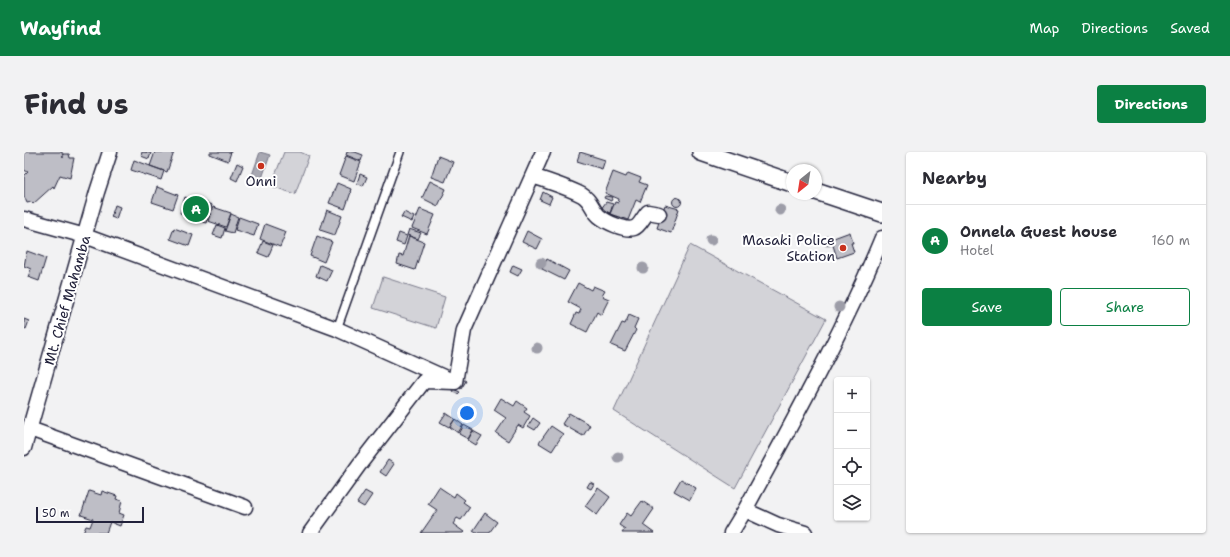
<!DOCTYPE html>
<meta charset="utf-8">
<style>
:root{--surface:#fff;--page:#f2f2f3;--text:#2b2b33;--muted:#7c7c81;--line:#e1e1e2;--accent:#0b8043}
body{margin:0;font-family:"Shantell Sans",sans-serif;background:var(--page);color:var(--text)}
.controls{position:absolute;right:12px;bottom:12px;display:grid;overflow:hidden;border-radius:4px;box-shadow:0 1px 3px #0004}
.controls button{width:36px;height:36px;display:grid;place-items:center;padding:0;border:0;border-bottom:1px solid var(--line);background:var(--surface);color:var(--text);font:20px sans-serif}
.compass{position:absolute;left:762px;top:12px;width:36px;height:36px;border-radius:50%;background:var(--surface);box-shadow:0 1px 3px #0004;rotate:210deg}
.scale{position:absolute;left:12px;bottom:10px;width:108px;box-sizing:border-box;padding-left:4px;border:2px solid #22223b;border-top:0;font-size:11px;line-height:14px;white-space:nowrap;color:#22223b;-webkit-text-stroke:3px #fff;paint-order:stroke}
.you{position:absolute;left:443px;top:261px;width:14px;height:14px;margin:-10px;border:3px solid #fff;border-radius:50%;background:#1a73e8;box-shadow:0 0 0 6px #1a73e833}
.badge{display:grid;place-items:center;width:26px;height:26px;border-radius:50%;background:var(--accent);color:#fff;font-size:13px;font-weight:700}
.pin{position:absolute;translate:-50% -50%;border:2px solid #fff;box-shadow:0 1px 4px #0006}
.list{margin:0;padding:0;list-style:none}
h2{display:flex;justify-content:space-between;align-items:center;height:52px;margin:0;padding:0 16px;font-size:17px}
h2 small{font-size:13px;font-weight:400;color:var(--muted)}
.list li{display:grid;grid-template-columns:26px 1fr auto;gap:12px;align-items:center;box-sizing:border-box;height:72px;padding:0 16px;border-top:1px solid var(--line)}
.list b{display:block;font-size:15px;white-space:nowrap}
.list p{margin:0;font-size:13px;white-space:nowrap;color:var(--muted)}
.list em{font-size:13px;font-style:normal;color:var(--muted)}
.actions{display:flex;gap:8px;padding:12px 16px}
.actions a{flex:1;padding:9px 0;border:1px solid var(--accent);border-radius:4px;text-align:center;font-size:14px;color:var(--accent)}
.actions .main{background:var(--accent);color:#fff}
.icon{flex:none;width:22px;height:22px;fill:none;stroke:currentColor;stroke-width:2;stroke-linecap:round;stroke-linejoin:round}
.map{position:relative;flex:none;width:858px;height:381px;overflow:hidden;border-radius:4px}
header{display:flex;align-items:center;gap:24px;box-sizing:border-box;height:56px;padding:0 20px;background:var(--accent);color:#fff}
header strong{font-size:19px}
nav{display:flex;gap:22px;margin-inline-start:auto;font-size:14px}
.intro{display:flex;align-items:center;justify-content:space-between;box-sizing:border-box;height:96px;padding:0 24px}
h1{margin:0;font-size:28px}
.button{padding:10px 18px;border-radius:4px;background:var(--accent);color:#fff;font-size:14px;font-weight:700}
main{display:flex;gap:24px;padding:0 24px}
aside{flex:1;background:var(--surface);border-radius:4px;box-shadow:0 1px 3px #0004}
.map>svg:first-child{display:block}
.green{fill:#d3d3d8;stroke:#7a7a8a}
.water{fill:#a8a8b2;stroke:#727282}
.building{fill:#bebec6;stroke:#22223b}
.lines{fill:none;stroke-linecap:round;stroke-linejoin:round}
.service-casing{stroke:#22223b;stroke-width:10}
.minor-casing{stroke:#22223b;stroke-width:17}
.tertiary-casing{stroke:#22223b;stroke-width:20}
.service{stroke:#fff;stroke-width:7}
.minor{stroke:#fff;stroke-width:14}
.tertiary{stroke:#fff;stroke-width:17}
.tree{fill:#9d9da8}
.poi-dot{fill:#c8321e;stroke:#fff;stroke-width:1.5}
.labels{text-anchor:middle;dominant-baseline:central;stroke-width:4;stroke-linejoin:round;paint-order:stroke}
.poi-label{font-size:14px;fill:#22223b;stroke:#fff}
.street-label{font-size:14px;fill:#22223b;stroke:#fff}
</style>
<header>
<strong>Wayfind</strong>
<nav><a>Map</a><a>Directions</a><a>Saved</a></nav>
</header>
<div class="intro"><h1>Find us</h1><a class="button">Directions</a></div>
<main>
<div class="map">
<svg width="858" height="381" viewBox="0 0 858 381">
<rect width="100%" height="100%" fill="#f2f2f3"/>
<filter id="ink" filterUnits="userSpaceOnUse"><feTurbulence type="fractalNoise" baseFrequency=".025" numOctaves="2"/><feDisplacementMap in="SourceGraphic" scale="8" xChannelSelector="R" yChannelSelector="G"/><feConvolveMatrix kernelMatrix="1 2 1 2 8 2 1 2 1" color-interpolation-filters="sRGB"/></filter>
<g filter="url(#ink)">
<path class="green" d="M260 0H276L285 4 271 42 247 34Z
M666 93 802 167 711 336 590 259Z
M359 125 421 145 412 176 349 156Z"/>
<path class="water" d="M236 0 246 3 237 29 227 26Z"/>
<path class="building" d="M0 0H38L39 6V2H45L46 6H50L46 26 36 23 30 36 29 34 9 52 7 50 3 51 0 44V24L4 20 0 18Z
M118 0 127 1 125 7 117 4Z
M131 0H150L143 20 126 14Z
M186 0H207L204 9 186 2Z
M323 0H331L339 3 337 9 322 3Z
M556 0 581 8 578 17 553 9Z
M322 4 337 10 330 29 315 23Z
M414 4 429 10 421 30 407 25Z
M110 8 140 19 137 28 107 18Z
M213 11 219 14 213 29 207 26Z
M589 20 602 25 604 21 617 26 615 30 623 33 616 50 612 48 604 68 586 62 591 50 594 51 595 47 581 41Z
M336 22 343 25 339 34 333 31Z
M406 29 422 37 414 54 398 46Z
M313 31 327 37 326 40H327L321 57 305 51Z
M133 35 154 43 149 57 128 50Z
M519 40 528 45 525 52 516 48Z
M581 44 589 45 587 49 580 46Z
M161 45 180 52V50L188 53 182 71 175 69 176 66 156 61Z
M648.5 50a4.5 4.5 0 1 1 9 0a4.5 4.5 0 1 1-9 0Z
M582 50 589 52 586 61 577 57Z
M91 53 96 55 92 67 87 65Z
M641 53 655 57 647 81 633 76Z
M189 55 207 61 202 75 184 69Z
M396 57 411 63 403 82 388 76Z
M303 58 318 64 311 83 296 78Z
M380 60 390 65 388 70 377 65Z
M207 62 214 65 209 81 201 79Z
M215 65 234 72 230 84 211 78Z
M241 72 262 80 256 95 236 87Z
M193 73 201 76 198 86 189 83Z
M150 76 169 83 165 94 146 87Z
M385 77 397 81 394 87 383 83Z
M503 79 518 87 513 97 498 90Z
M826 80 829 91H827L830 100 813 106 807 87Z
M375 81 383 84 380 93 372 90Z
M293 84 308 90 300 110 286 104Z
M385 84 400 90 391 118 373 112 375 103 379 104Z
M239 89 249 93 244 105 234 101Z
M3 99 22 106 15 129 4 125 7 117 0 114Z
M523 107 545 119 540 128 518 117Z
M296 113 308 118 303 129 292 124Z
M489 113 498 117 494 124 486 120Z
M554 131 567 138 569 134 581 139 578 144 585 147 577 163 573 160 563 180 547 172 552 161 555 162 557 157 544 150Z
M605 163 614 167 610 176 612 178 601 199 587 193 598 171 601 172Z
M0 167 5 169 2 177 0 176Z
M430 222 442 229 437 237 425 230Z
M429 237 436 240 434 242 428 239Z
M477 246 490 254 493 249 503 256 500 260 506 264 499 276 494 273 484 289 472 281 482 266 470 258Z
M422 261 431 267 425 275 416 270Z
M545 261 566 273 559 284 538 272Z
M509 266 516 271 511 278 504 274Z
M431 267 439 273 434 281 426 275Z
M440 273 449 278 444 287 435 282Z
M527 274 539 282 528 299 515 291Z
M449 279 458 284 452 293 444 288Z
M364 308 370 312 362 324 356 320Z
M657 327 672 336 666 348 650 339Z
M566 330 570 332 567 337 563 335Z
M415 335 430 345 432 341 441 348 439 350 446 355 437 368 433 366 429 372 440 380 439 381H397L413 358 404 352Z
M574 336 586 345 573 363 561 354Z
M65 339 77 343 78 339 93 344 92 347 98 349 95 361 100 363 96 374 86 370 82 381H59L62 374 66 375 69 367 57 363Z
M341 339 348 343 340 355 333 351Z
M618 349 630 357 619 373 630 381H598L601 377 595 373 603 361 607 364Z
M461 361 473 370 465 381H452L449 379Z"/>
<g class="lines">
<g class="service-casing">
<path id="service" d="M313 177 376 0"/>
</g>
<g class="minor-casing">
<path id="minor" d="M509 24C525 30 543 35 558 43 568 49 568 58 575 64 582 70 601 79 610 76 616 74 619 65 624 60L635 62
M0 67 61 84 313 177 426 228
M6 277 221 355
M0 296 73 40 86 0
M721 358 754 373 781 381
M286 381 335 313 400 229 431 230 440 178 519 0
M707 381 721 358C769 269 819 180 858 86"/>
</g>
<g class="tertiary-casing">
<path id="tertiary" d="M677 0 768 31
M792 39 858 61"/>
</g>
<use href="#service" class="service"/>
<use href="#minor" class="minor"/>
<use href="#tertiary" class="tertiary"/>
</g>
<g class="tree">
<circle cx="756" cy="58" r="5.5"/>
<circle cx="687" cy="88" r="5.5"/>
<circle cx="804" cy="89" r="5.5"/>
<circle cx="517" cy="111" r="5.5"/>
<circle cx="619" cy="116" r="5.5"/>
<circle cx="815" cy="155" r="5.5"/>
<circle cx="513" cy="196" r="5.5"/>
<circle cx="594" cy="305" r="5.5"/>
</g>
</g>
<g class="poi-dot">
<circle cx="237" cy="14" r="4"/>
<circle cx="819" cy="96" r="4"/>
</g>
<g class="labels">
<g class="poi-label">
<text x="237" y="29">Onni</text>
<text x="811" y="88" text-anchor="end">Masaki Police<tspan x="811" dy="16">Station</tspan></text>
</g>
<g class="street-label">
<text transform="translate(43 148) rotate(-74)">Mt. Chief Mahamba</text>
</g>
</g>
</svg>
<div class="controls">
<button>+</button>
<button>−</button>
<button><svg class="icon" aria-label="locate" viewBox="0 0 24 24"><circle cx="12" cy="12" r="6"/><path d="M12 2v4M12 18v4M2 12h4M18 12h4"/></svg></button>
<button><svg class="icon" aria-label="layers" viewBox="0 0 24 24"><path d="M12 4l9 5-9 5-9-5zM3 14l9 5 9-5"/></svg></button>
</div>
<svg class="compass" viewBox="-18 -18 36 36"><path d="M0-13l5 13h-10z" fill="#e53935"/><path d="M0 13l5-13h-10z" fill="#7c7c81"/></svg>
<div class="scale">50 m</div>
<div class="you"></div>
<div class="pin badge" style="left:172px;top:57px">A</div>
</div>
<aside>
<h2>Nearby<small></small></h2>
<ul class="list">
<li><span class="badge">A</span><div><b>Onnela Guest house</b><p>Hotel</p></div><em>160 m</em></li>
</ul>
<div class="actions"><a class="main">Save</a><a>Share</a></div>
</aside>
</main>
